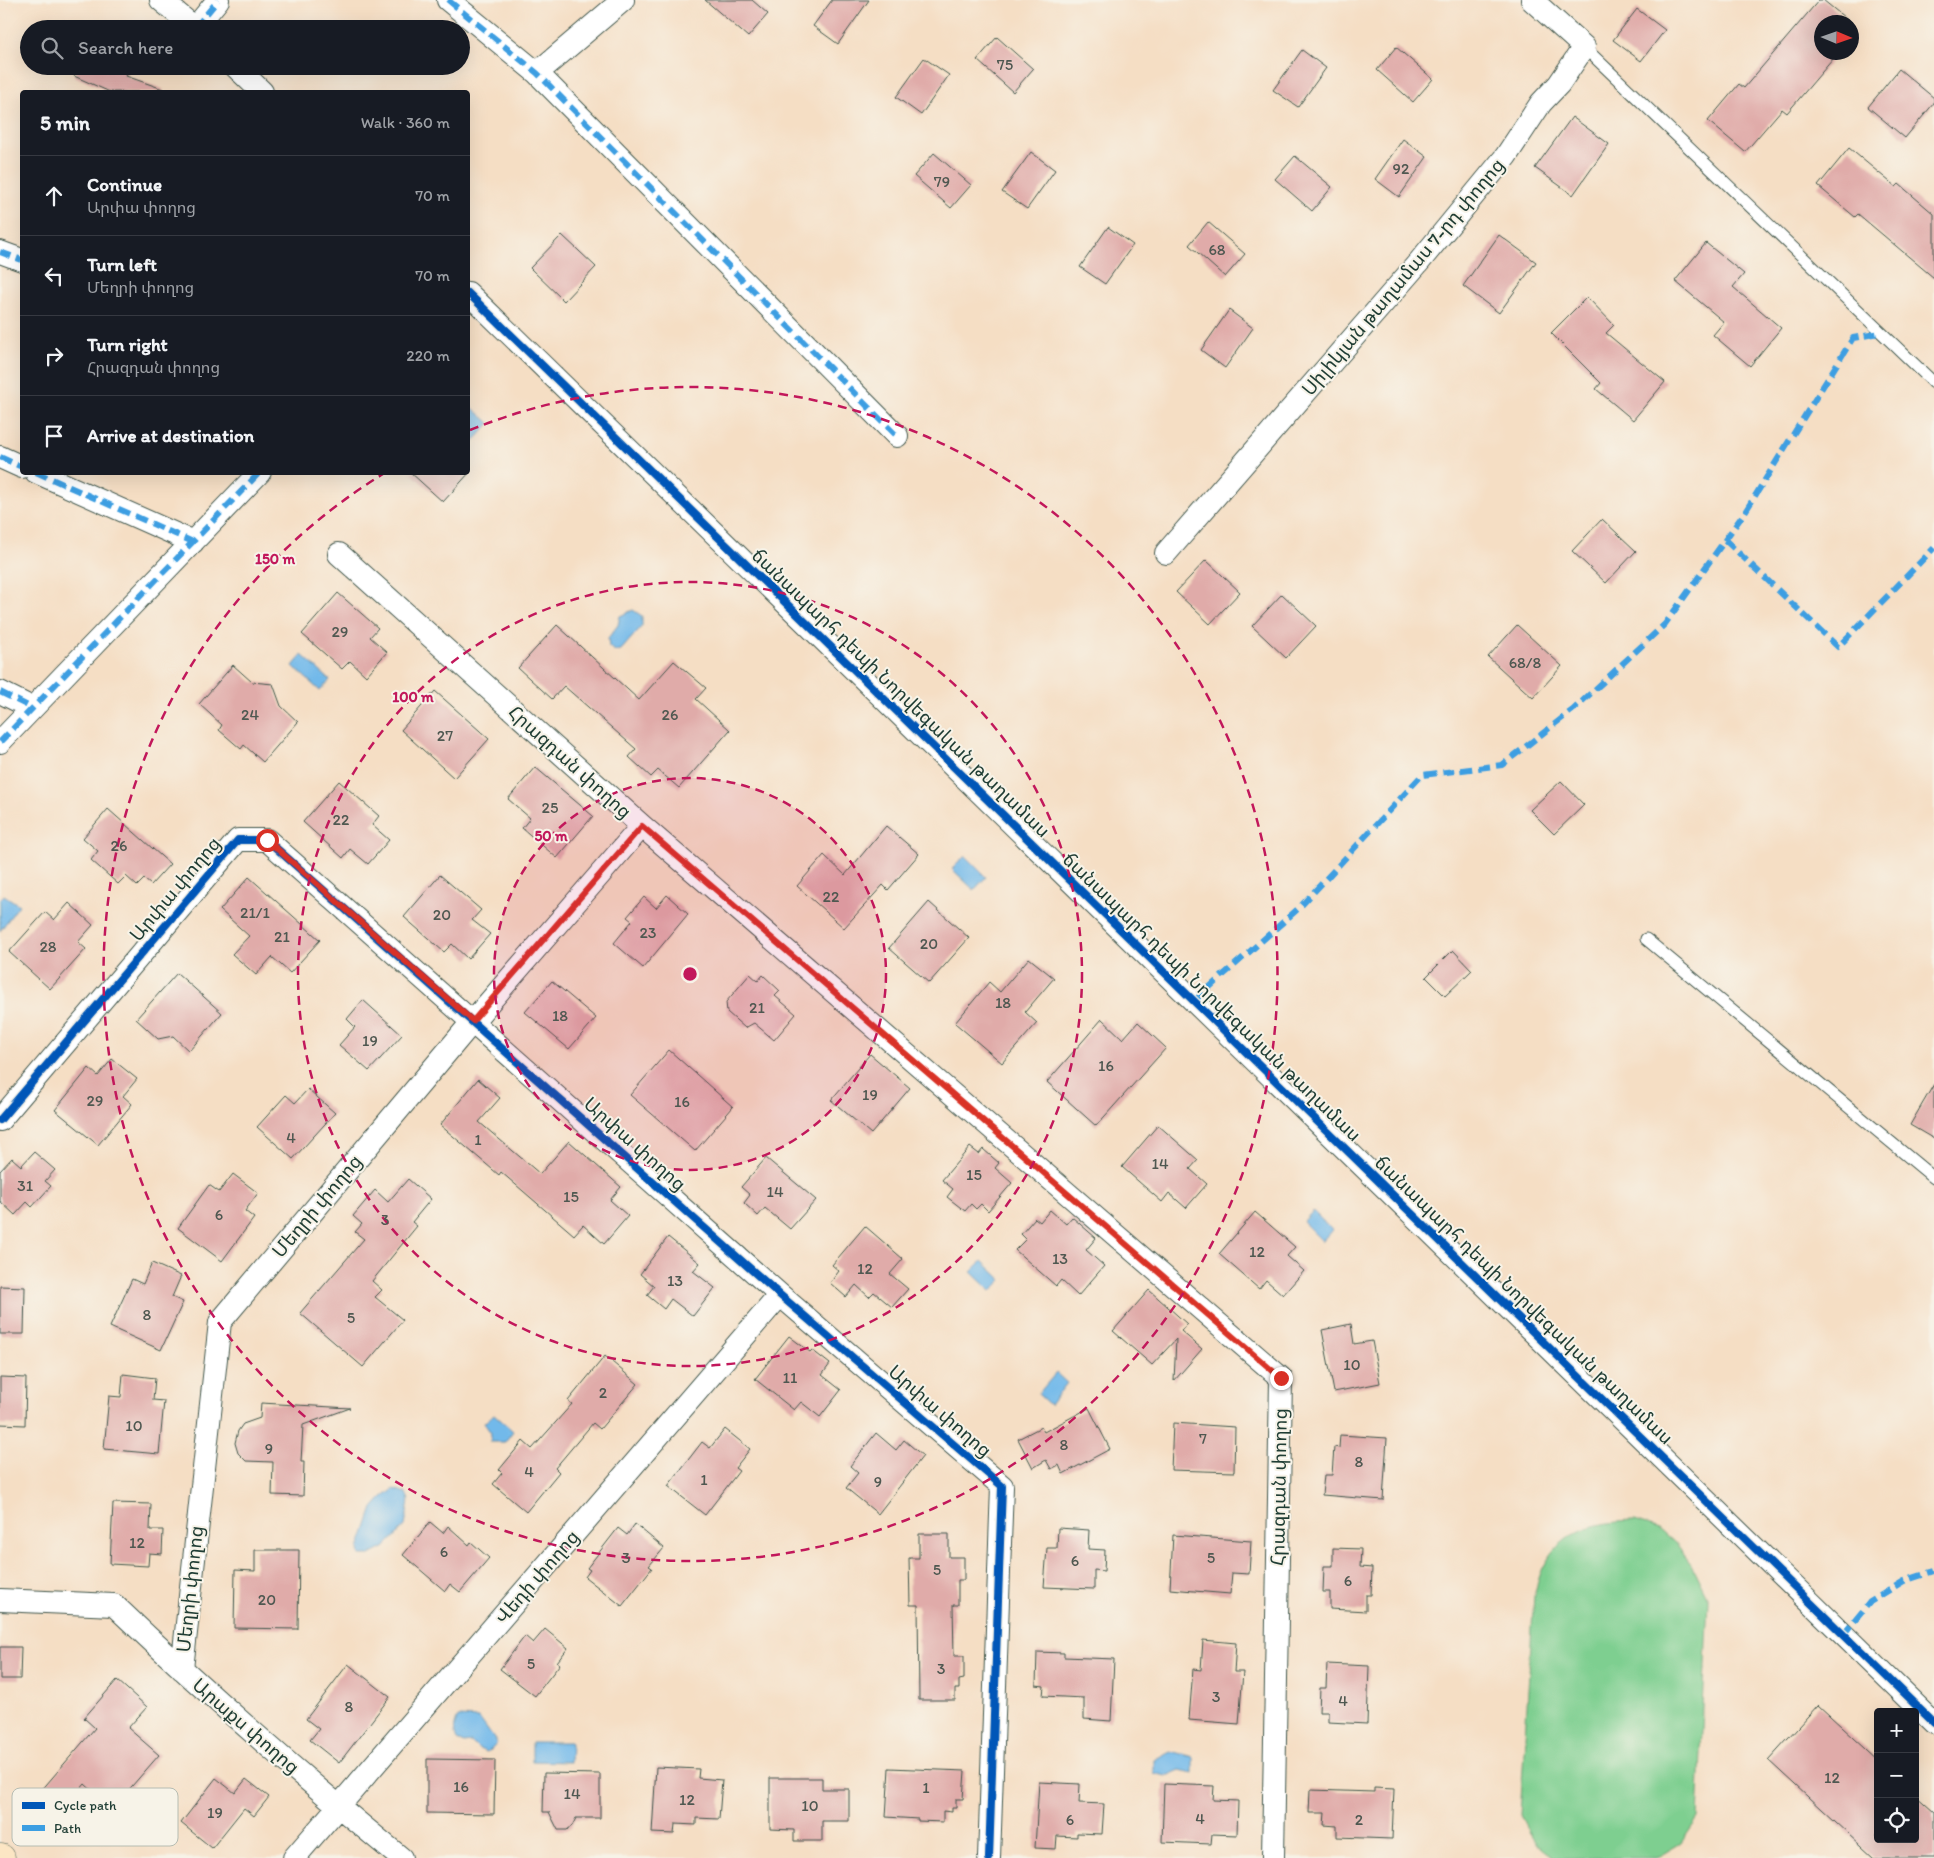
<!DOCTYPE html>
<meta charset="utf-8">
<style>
:root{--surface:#171b24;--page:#242831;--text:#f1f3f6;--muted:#9ea1a6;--line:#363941}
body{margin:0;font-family:Itim,"Noto Sans Armenian",sans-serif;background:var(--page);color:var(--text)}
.controls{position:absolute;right:15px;bottom:15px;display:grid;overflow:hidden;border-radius:5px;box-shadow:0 5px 20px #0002}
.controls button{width:45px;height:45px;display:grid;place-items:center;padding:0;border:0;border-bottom:1px solid var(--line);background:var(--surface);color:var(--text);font:25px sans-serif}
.compass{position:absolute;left:1814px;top:15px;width:45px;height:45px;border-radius:50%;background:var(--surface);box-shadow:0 5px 20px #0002;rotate:92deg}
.stop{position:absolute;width:15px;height:15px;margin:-11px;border:4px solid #d93025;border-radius:50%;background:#fff}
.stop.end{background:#d93025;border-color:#fff;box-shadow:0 1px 5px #0008}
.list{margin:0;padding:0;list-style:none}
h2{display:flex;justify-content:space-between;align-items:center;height:65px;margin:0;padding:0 20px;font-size:21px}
h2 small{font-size:16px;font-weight:400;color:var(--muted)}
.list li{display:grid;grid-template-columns:32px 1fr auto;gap:15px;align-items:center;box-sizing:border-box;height:80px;padding:0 20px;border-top:1px solid var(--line)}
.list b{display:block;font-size:19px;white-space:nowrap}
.list p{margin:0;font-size:16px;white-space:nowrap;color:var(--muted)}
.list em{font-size:16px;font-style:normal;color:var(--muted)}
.icon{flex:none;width:28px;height:28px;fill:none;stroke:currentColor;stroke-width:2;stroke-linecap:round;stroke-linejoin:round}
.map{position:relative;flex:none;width:1934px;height:1858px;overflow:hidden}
.search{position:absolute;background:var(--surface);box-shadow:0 5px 20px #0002;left:20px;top:20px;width:450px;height:55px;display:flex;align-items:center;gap:12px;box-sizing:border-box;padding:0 18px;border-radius:28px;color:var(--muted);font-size:19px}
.panel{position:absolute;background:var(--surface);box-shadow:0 5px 20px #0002;left:20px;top:90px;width:450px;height:385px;border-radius:5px}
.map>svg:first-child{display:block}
.pitch{fill:#7ecf90;stroke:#4e8662}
.water{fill:#72b9ea;stroke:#487b8f}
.building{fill:#e0aba9}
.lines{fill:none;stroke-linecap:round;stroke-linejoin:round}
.lane-casing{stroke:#3f554a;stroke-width:13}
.street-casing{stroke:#3f554a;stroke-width:24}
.secondary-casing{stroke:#3f554a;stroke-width:29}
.lane{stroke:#fff;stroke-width:11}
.street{stroke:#fff;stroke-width:22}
.secondary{stroke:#fce6c4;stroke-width:28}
.quiet{stroke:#3c9ee2;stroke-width:6;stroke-dasharray:12 6;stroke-linecap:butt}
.cycleway-casing{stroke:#f7f3e8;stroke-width:11}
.cycleway{stroke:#0057b8;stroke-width:8}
.route{stroke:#d93025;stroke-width:6}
.ring{fill:none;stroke:#c2185b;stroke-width:2.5;stroke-dasharray:9 6}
.labels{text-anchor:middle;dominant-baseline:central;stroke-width:4;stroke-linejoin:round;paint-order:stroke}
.number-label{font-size:16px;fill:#4f5851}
.street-label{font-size:19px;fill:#1f3d34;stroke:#f7f3e8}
.key{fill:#f7f3e8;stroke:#b6bcb2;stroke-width:1}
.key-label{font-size:14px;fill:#1f3d34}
.centre{fill:#c2185b;stroke:#f7f3e8;stroke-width:2.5}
.ring-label{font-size:15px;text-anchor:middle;font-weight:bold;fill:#c2185b;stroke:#f7f3e8;stroke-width:4;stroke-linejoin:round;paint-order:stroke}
</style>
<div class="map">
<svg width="1934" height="1858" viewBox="0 0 1934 1858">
<rect width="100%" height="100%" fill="#f7f3e8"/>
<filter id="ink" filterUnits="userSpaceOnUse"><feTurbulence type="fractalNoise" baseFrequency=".02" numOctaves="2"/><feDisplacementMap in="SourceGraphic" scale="10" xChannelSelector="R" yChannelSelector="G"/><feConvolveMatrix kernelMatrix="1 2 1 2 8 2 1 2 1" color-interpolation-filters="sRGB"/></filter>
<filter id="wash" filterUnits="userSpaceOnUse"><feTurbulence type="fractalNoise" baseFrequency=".0096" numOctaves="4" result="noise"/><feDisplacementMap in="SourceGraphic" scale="20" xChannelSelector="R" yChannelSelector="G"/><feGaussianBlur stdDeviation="1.12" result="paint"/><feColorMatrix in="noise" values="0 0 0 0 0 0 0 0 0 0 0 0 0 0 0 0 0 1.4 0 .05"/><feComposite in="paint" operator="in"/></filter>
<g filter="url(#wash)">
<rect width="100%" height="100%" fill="#f5dec4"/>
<path class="pitch" d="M1635 1521 1659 1529 1675 1543 1691 1564 1708 1599 1698 1818 1681 1843 1656 1858H1555C1535 1846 1529 1835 1520 1815L1534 1595C1537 1586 1539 1576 1543 1568 1562 1530 1595 1522 1635 1521Z"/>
<path class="water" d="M468 404 490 423 470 446 468 444Z
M633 610 642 616V626L621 650 615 651 609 647 608 638 618 625 620 616Z
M302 655 330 680 320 691 293 666Z
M965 856 986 877 974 890 952 869Z
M4 895 19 905 0 931V900Z
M1313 1211 1332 1230 1322 1241 1303 1222Z
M982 1261 1002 1280 991 1291 971 1272Z
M1056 1373 1067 1383 1050 1405 1038 1394Z
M494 1414 513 1431 505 1442H490L491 1433 484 1423Z
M394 1489 406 1493 409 1500 405 1526 385 1547 370 1555H360L359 1549 373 1508 382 1498Z
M458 1717 479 1718 497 1743 491 1750 486 1752 477 1748 471 1742 464 1743 457 1740C453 1731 454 1725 458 1717Z
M532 1742H571L570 1762 532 1761Z
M1170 1751 1193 1757V1773L1180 1770 1166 1776 1154 1773V1760Z"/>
<g id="blocks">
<path class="building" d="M705 0H752L768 14 748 37Z
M832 0H869L838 44 813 26Z
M1819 0H1823L1850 22H1822V52H1839L1787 113 1782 109 1745 152 1708 121 1739 84 1744 88Z
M1637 9 1665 30 1641 61 1613 40Z
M997 37 1033 69 1013 92 977 60Z
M1396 47 1433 79 1413 102 1377 70Z
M1302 50 1326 68 1298 107 1273 90Z
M924 58 949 75 921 115 896 97Z
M78 66H130L126 76 163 89V92H110L74 76Z
M1899 69 1934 98V103L1905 138 1868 107Z
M1572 117 1609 144 1573 195 1535 168Z
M1403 139 1427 157 1399 197 1375 179Z
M1849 148 1896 187 1899 184 1934 214V278L1858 214 1855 217 1818 186Z
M1031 152 1055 170 1027 209 1002 192Z
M934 153 971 185 951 208 914 176Z
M1295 156 1332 187 1312 211 1275 179Z
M1208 222 1245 254 1225 277 1189 245Z
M1108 227 1133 245 1105 284 1080 267Z
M562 235 596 267 564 301 530 268Z
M1499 235 1536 262 1499 313 1463 286Z
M1706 243 1744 274 1733 287 1781 328 1750 366 1713 335 1724 322 1675 281Z
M1587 297 1614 325 1606 333 1665 382 1633 420 1596 389 1601 383 1551 333Z
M1229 310 1253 328 1225 368 1201 350Z
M410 472H470L443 502Z
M1602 519 1636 551 1606 583 1572 551Z
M1206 560 1240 592 1210 624 1176 592Z
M338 593 378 628 370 637 387 652 366 676 350 661 342 669 302 634Z
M1282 594 1316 626 1286 658 1252 626Z
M557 625 639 700 674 661 706 688 696 699 730 730 679 788 658 770 651 777 629 757 636 749 564 686 552 699 518 668Z
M1517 625 1562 666 1533 698 1488 657Z
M233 665 252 682 273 684 281 706 298 722 263 762 244 745 241 749 219 730 222 725 199 704Z
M435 691 489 739 454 778 401 730Z
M535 767 593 816 557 858 522 828 530 818 508 799Z
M339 781 379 816 372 825 389 840 368 864 350 849 343 858 303 822Z
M1561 781 1584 805 1554 834 1530 810Z
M108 809 170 864 151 885 144 879 137 886 126 876 118 884 91 860 98 851 83 838Z
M886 826 919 854 888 890 883 885 844 928 797 886 824 855 845 875Z
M440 875 481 910 472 920 490 934 468 959 452 944 444 952 404 917Z
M249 877 320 940 290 973 272 957 256 975 232 954 249 936 220 910Z
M667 895 688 914 643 968 614 943 632 921 627 917 644 897 656 908Z
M929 902 969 938 929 983 889 948Z
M69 903 93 925 78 942 86 949 50 989 9 952 45 912 54 920Z
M1453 950 1472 970 1445 996 1426 977Z
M1029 958 1054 978 1025 1012 1037 1023 1002 1063 955 1023 989 982 1000 992Z
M177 973 222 1013 189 1051 173 1036 158 1039 136 1019Z
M750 974 758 981 763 975 780 991 775 996 796 1014 774 1040 754 1023 745 1028 727 1012 726 1002Z
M552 981 596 1018 569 1049 525 1012Z
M363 1000 402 1035 369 1071 339 1045 355 1027 347 1019Z
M1102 1019 1123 1039 1138 1022 1166 1048 1096 1126 1047 1082Z
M669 1050 733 1107 695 1151 630 1095Z
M870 1054 910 1088 871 1134 831 1100Z
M112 1059 137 1079 123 1096 132 1104 98 1145 55 1110 89 1068 98 1076Z
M478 1079 500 1098 479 1122 540 1174 569 1141 621 1187 610 1200 628 1216 604 1244 583 1225 574 1235 501 1172 499 1175 440 1125Z
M1934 1084V1139L1910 1125Z
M308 1089 335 1113 293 1159 257 1127 286 1095 295 1103Z
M1158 1125 1198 1160 1190 1169 1207 1184 1186 1208 1169 1193 1162 1202 1122 1167Z
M970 1147 979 1154 983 1149 999 1163 995 1168 1012 1183 988 1211 981 1204 976 1209 971 1204 965 1211 947 1197 953 1189 942 1180Z
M34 1152 55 1170 45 1181 51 1186 32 1207 27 1202 15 1215 0 1201V1171L12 1158 21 1166Z
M766 1158 816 1200 790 1229 765 1208 758 1216 744 1203 750 1195 741 1187Z
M233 1174 258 1193 245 1211 254 1218 222 1261 178 1228 209 1185 219 1192Z
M408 1179 431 1199 412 1222 417 1226 372 1281 382 1290 375 1297 403 1320 363 1367 300 1313 364 1239 355 1232 362 1224 353 1216 375 1190 388 1202Z
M1050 1210 1066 1224 1072 1217 1096 1238 1086 1250 1104 1266 1078 1296 1061 1280 1056 1286 1015 1250 1026 1239 1021 1234 1035 1218 1040 1222Z
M1255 1212 1295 1247 1287 1256 1304 1271 1283 1295 1266 1280 1259 1289 1219 1254Z
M865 1226 903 1259 890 1274 908 1289 892 1307 874 1292 869 1297 856 1285 846 1297 830 1283 839 1271 832 1265Z
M668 1237 700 1263 693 1271 715 1288 693 1316 671 1299 664 1309 647 1295 654 1286 640 1274Z
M152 1263 181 1276 172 1297 183 1302 161 1350 110 1327 132 1279 143 1284Z
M0 1286 25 1287 24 1334H0Z
M1149 1290 1187 1324 1181 1331 1202 1349 1174 1381 1176 1339 1152 1365 1113 1331Z
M1351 1324 1354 1344 1372 1341 1380 1383 1334 1392 1322 1330Z
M789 1336 810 1352 812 1350 830 1364 822 1375 841 1390 820 1417 801 1402 794 1410 755 1379Z
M605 1356 638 1384 600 1429 593 1423 555 1468 559 1472 526 1512 493 1484 502 1473 499 1470 523 1441 532 1449 572 1404 568 1401Z
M123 1374 155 1378 153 1400 164 1401 159 1454 104 1449 109 1396 121 1397Z
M0 1377 26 1378 25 1425 0 1424Z
M261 1403 350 1408 303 1425 301 1462H304L303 1496 272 1495 273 1462 246 1461 238 1453 235 1443 238 1431 243 1424 260 1418Z
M1089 1408 1110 1449 1063 1474 1059 1465 1051 1469 1046 1460 1033 1468 1018 1439 1041 1427 1044 1432Z
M1173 1423 1235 1427 1234 1472 1171 1470Z
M725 1429 750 1449 735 1468 739 1471 705 1515 668 1486 702 1442 710 1448Z
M876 1433 896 1450 904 1440 923 1456 878 1514 846 1488 858 1473 850 1466Z
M1340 1435 1387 1438 1383 1500 1322 1495 1324 1475H1332L1334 1447 1339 1448Z
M113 1503 151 1504 150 1530H163L162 1554 149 1553 148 1566 110 1564Z
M430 1522 443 1533 448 1526 469 1545 471 1542 489 1558 460 1592 450 1584 445 1591 403 1555Z
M635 1524 664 1548 649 1566 652 1568 622 1606 585 1577 590 1570 587 1568 618 1528 627 1535Z
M1058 1528 1089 1530 1088 1549 1105 1550 1104 1571 1094 1570V1589L1044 1587 1047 1548H1057Z
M919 1534H949V1557H964V1580H958V1605H953L954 1656H964V1679L959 1680V1689H955V1700H919L918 1605H910L909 1558H919Z
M1173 1535 1251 1541 1249 1574 1232 1573 1230 1594 1170 1589Z
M1333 1548 1361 1549 1360 1567 1372 1568 1371 1595H1366V1611L1330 1609V1592H1323L1324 1566H1333Z
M255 1550H299L298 1629 234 1628 235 1570 255 1571Z
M545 1629 568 1648 557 1662 560 1664 535 1696 500 1669 525 1636 533 1643Z
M1203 1640 1236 1643 1234 1672H1243L1239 1724 1189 1720 1193 1669 1201 1670Z
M0 1647H21L20 1679H0Z
M1037 1652 1064 1653V1657L1114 1659 1111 1721 1084 1719V1698L1043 1696 1044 1686 1036 1685Z
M348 1664 390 1697 339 1763 310 1740 319 1729 306 1719Z
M1327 1664 1369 1666 1367 1724 1328 1722V1712H1319L1320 1688H1326Z
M117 1680 147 1707 128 1728 159 1755 112 1809 85 1784 56 1818 34 1799 95 1728 84 1718Z
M1818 1705 1878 1760V1839H1915V1795L1934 1812V1858H1874L1768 1760Z
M427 1759 495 1760 494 1814 427 1813Z
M656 1767 699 1769 698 1778 722 1780 719 1819 696 1818V1825L675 1824 674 1834 652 1833Z
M889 1768 965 1771 963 1799H956V1808H952V1812L943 1811V1822L918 1821V1819L886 1817Z
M544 1773 600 1774V1818H576L572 1826 567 1830H558L549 1812H543Z
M216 1778 235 1793 246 1779 269 1797 254 1816 244 1808 212 1848 181 1823Z
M770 1778H822V1789H849V1821H822V1841H794V1830L770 1829Z
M1039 1782 1080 1784 1079 1803 1104 1804 1102 1834 1077 1833V1837L1057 1836 1056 1849 1035 1848Z
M1164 1784 1214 1786 1213 1800 1238 1801 1237 1835 1212 1834 1211 1844 1162 1842Z
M1374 1788 1394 1789 1392 1839 1337 1837V1826L1324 1825 1325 1813H1309L1310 1790 1374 1792Z"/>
</g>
</g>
<g filter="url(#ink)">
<use href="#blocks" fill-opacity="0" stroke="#3f554a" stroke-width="1"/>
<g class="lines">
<g class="lane-casing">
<path id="lane" d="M1584 47 1934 383
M1646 939 1934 1178"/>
</g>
<g class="street-casing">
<path id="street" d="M161 0 196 29
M448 0 537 73 897 436
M195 28 218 0
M235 66 262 92
M537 73 623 0
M0 252 22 260
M468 293 1934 1723
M0 457 22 467
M36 472 193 542
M1166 553 1419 262 1506 156 1541 103 1559 84 1584 47 1532 0
M339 554 642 826 1281 1378 1273 1858
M0 692 32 708
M0 742 260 472
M0 1120 238 840H267L780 1295 1002 1486 989 1858
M0 1600 114 1605C206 1693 302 1777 401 1858
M182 1669 220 1322 473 1021 642 826
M294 1858 780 1295"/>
</g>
<g class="secondary-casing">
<path id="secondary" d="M0 1858H1"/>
</g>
<use href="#lane" class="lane"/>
<use href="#street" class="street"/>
<use href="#secondary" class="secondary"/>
<path class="quiet" d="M448 0 537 73 897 436
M195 28 218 0
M0 252 22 260
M0 457 22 467
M36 472 193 542
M1725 540 1838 647 1934 548
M0 692 32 708
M0 742 260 472
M1194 1001 1300 907 1422 775 1502 765 1574 709 1665 624 1745 512 1853 338 1880 333
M1843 1635 1870 1602 1904 1581 1934 1571"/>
<g class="cycleway-casing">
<path id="cycleway" d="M468 293 1934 1723
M0 1120 238 840H267L780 1295 1002 1486 989 1858"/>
</g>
<use href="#cycleway" class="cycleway"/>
</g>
</g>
<g class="lines" filter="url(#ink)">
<path class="route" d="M267 840 473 1021 642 826 1281 1378"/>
</g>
<circle cx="690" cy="974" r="196" fill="#c2185b" fill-opacity=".12"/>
<g class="ring">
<circle cx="690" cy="974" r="196"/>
<circle cx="690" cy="974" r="392"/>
<path d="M470 430A587 587 0 1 1 383 474"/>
</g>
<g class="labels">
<g class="number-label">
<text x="1005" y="64">75</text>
<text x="1401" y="168">92</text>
<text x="942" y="181">79</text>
<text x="1217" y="249">68</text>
<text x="340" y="631">29</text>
<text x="1525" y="662">68/8</text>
<text x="250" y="714">24</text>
<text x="670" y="714">26</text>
<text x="445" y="735">27</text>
<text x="550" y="807">25</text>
<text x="341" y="819">22</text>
<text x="119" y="845">26</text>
<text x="831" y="896">22</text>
<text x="255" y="912">21/1</text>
<text x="442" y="914">20</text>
<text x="648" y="932">23</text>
<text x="282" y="936">21</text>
<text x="929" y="943">20</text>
<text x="48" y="946">28</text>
<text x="1003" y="1002">18</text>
<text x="757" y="1007">21</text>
<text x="560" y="1015">18</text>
<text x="370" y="1040">19</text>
<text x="1106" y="1065">16</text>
<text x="870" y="1094">19</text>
<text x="95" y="1100">29</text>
<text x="682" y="1101">16</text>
<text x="291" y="1137">4</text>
<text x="478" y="1139">1</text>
<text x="1160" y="1163">14</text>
<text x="974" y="1174">15</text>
<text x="25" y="1185">31</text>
<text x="775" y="1191">14</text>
<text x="571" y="1196">15</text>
<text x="219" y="1214">6</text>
<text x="385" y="1219">3</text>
<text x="1257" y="1251">12</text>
<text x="1060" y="1258">13</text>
<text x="865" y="1268">12</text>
<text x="675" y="1280">13</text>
<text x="147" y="1314">8</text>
<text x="351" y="1317">5</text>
<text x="1352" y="1364">10</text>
<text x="790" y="1377">11</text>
<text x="603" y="1392">2</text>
<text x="134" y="1425">10</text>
<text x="1203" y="1438">7</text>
<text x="1064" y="1444">8</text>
<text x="269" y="1448">9</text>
<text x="1359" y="1461">8</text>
<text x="529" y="1471">4</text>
<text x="704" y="1479">1</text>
<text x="878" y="1481">9</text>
<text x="137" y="1542">12</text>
<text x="444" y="1551">6</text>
<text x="626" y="1557">3</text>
<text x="1211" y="1557">5</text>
<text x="1075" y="1560">6</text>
<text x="937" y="1569">5</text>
<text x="1348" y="1580">6</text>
<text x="267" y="1599">20</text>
<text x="531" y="1663">5</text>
<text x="941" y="1668">3</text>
<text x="1216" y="1696">3</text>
<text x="1343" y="1700">4</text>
<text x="349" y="1706">8</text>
<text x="1832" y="1777">12</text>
<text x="461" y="1786">16</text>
<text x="926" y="1787">1</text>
<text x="572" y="1793">14</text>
<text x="687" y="1799">12</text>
<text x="810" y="1805">10</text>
<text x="215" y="1812">19</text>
<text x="1200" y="1818">4</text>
<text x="1070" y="1819">6</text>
<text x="1359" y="1819">2</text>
</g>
<g class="street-label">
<text transform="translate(1403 277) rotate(-50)">Սիլիկյան թաղամաս 7-րդ փողոց</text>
<text transform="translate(901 693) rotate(44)">ճանապարհ դեպի Նորվեգական թաղամաս</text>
<text transform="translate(570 762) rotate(42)">Հրազդան փողոց</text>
<text transform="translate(175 889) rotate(-50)">Արփա փողոց</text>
<text transform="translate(1212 997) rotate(44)">ճանապարհ դեպի Նորվեգական թաղամաս</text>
<text transform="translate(635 1144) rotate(42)">Արփա փողոց</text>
<text transform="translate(317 1206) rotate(-50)">Մեղրի փողոց</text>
<text transform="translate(1524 1300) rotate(44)">ճանապարհ դեպի Նորվեգական թաղամաս</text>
<text transform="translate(940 1411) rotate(41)">Արփա փողոց</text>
<text transform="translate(1279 1487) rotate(-89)">Հրազդան փողոց</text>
<text transform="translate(537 1577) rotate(-49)">Վեդի փողոց</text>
<text transform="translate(190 1589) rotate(-84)">Մեղրի փողոց</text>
<text transform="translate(246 1726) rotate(41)">Արաքս փողոց</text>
</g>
</g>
<rect x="12" y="1788" width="166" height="58" rx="8" class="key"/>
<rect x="22" y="1802" width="23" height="7" fill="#0057b8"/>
<rect x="22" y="1825" width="23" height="6" fill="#3c9ee2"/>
<g class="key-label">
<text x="54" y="1810">Cycle path</text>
<text x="54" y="1833">Path</text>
</g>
<circle cx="690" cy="974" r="8" class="centre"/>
<g class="ring-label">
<text x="275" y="564">150 m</text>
<text x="413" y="702">100 m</text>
<text x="551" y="841">50 m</text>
</g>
</svg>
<div class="controls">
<button>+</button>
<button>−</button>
<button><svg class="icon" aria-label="locate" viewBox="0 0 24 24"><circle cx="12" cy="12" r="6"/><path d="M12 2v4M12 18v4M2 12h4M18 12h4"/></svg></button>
</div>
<svg class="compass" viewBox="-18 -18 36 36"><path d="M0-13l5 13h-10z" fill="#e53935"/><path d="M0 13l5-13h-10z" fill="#9ea1a6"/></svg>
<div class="stop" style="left:267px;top:840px"></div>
<div class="stop end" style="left:1281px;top:1378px"></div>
<div class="search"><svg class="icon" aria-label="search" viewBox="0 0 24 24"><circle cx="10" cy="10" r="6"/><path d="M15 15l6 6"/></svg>Search here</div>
<section class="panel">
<h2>5 min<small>Walk · 360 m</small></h2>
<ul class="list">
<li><svg class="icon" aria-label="ahead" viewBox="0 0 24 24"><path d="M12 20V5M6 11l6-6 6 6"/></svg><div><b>Continue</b><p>Արփա փողոց</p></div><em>70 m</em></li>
<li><svg class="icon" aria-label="left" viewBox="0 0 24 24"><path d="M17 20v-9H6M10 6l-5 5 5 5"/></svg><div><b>Turn left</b><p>Մեղրի փողոց</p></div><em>70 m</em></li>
<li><svg class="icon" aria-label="right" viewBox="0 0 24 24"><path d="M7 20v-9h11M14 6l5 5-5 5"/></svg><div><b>Turn right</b><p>Հրազդան փողոց</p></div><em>220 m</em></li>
<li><svg class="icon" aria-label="arrive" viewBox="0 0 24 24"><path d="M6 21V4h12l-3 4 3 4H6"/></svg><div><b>Arrive at destination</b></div></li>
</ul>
</section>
</div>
